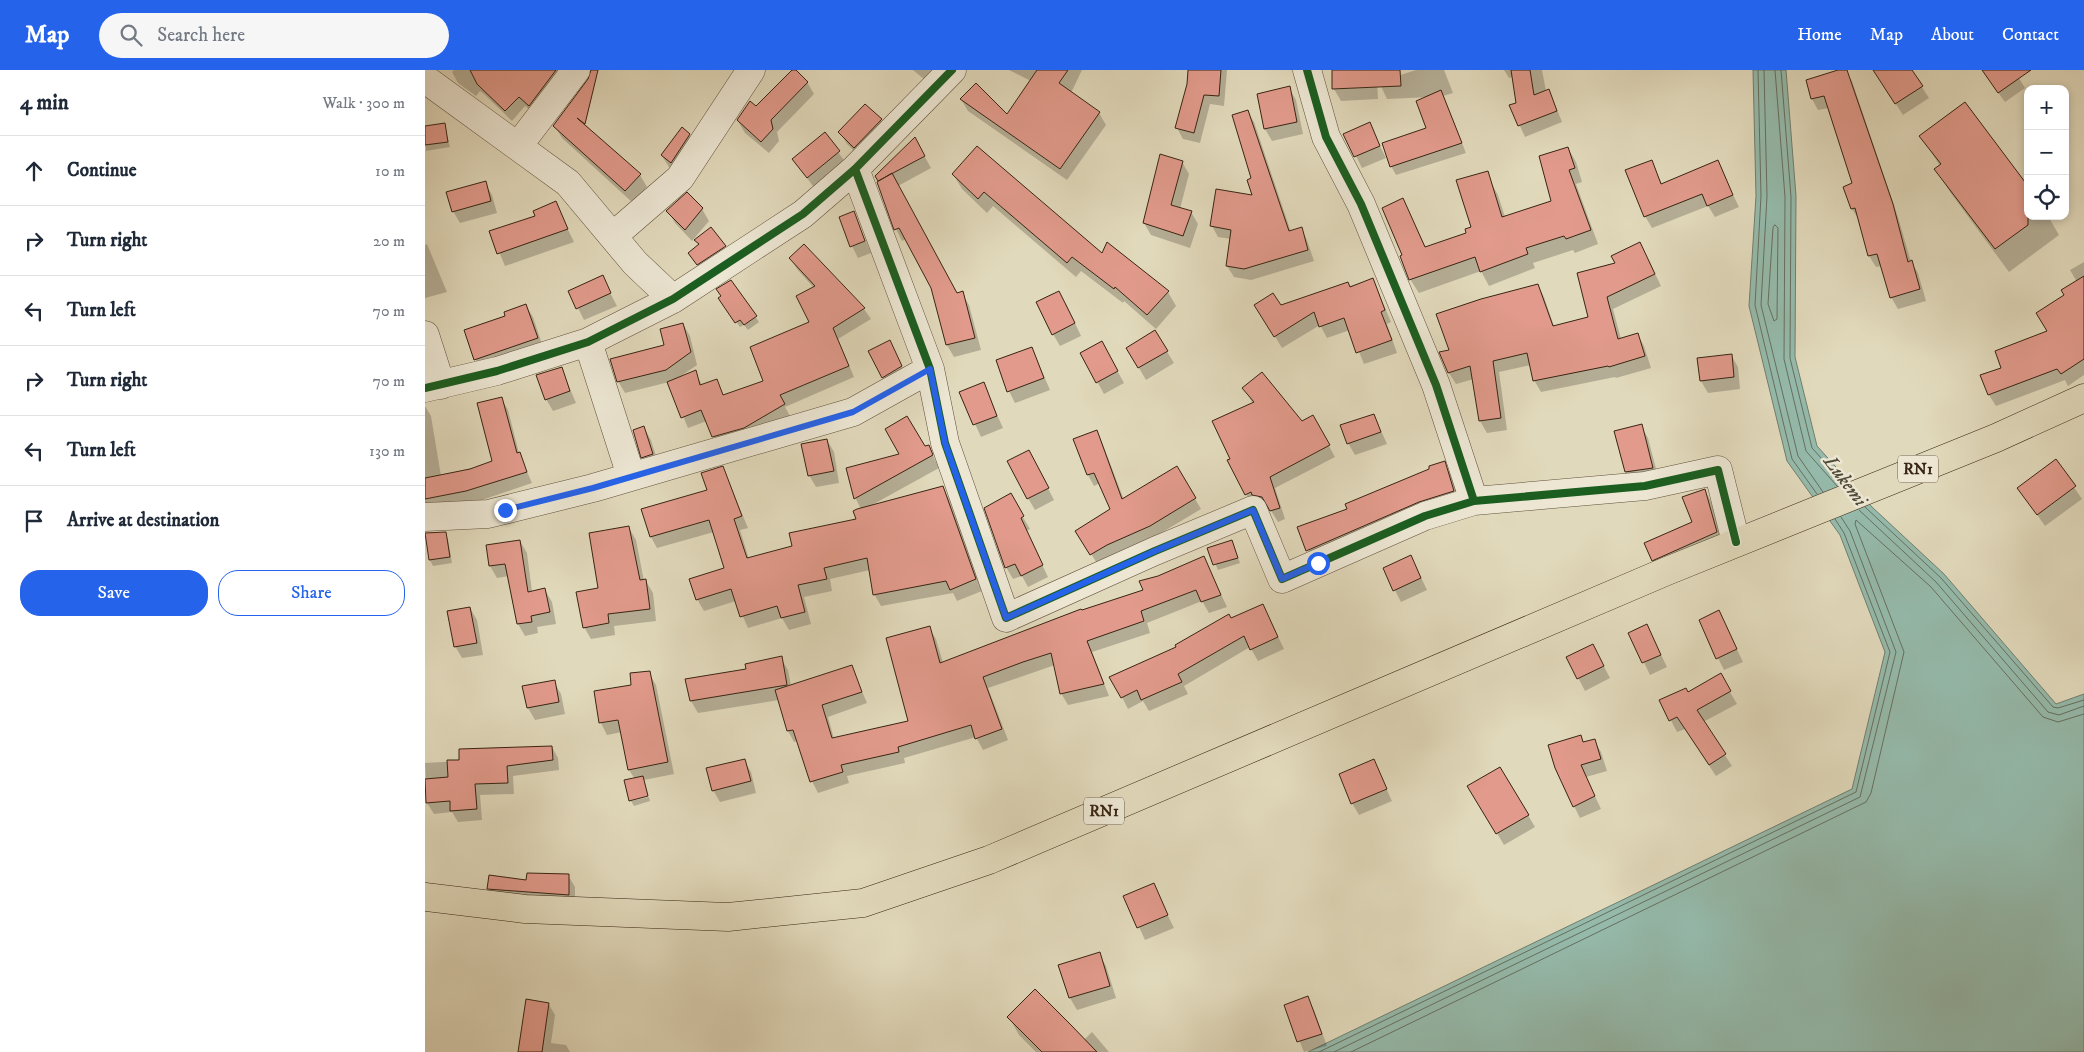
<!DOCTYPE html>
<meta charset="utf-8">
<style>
:root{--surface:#fff;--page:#f6f6f7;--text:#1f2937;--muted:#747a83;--line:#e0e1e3;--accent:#2563eb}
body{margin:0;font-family:"IM FELL DW Pica",serif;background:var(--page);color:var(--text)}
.controls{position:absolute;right:15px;top:15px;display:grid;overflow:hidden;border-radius:10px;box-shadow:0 2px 8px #0003}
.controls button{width:45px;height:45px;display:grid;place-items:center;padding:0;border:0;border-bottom:1px solid var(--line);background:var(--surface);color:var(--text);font:25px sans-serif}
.stop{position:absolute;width:15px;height:15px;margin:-11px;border:4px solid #2563eb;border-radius:50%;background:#fff}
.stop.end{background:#2563eb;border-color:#fff;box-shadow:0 1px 5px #0008}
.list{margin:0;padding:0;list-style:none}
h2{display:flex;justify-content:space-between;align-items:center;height:65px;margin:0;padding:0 20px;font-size:21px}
h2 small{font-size:16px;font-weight:400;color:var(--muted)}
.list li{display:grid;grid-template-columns:32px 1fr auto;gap:15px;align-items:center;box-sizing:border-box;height:70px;padding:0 20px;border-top:1px solid var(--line)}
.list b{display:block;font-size:19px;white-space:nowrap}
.list em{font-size:16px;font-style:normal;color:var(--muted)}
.actions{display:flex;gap:10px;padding:15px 20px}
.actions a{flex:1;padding:11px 0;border:1px solid var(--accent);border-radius:20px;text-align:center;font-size:18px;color:var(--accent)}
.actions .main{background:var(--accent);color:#fff}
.icon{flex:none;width:28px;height:28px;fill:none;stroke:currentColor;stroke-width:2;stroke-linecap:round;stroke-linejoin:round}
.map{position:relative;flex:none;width:1659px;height:982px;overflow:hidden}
header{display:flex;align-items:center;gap:30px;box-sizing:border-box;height:70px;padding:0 25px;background:var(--accent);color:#fff}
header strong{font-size:24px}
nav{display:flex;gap:28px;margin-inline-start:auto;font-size:18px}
.search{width:350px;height:45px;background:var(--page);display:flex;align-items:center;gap:12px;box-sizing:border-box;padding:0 18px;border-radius:28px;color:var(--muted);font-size:19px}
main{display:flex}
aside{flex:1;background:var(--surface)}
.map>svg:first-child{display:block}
.water{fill:#95baab;stroke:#707e6e}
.shadow{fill:#0003}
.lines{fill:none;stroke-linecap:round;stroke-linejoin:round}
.shore{stroke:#666f5f;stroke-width:1}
.building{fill:#e19a8b;stroke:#382413}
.minor-casing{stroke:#62513d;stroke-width:29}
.trunk-casing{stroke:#382413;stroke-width:29}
.minor{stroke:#ece6d3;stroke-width:28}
.trunk{stroke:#e1d9bb;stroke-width:28}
.cycleway-casing{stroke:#ece6d3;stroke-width:11}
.cycleway{stroke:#1b5e20;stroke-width:8}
.route{stroke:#2563eb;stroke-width:6}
.labels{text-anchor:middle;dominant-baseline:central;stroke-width:5;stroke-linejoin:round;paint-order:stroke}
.shield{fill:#ece6d3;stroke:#6e5e4d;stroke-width:1}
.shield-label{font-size:16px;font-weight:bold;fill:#382413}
.water-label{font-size:19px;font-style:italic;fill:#4f4a39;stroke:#ece6d3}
</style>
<header>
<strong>Map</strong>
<div class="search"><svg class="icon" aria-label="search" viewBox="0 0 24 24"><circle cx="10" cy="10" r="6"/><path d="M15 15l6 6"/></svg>Search here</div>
<nav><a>Home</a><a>Map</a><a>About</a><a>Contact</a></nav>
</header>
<main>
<aside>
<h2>4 min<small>Walk · 300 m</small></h2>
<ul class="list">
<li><svg class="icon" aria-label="ahead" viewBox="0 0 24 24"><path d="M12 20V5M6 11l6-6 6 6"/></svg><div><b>Continue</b></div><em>10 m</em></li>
<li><svg class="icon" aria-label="right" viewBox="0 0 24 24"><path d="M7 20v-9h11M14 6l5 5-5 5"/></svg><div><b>Turn right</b></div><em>20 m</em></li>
<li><svg class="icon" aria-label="left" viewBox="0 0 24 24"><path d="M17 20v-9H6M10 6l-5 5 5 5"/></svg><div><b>Turn left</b></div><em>70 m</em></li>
<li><svg class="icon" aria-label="right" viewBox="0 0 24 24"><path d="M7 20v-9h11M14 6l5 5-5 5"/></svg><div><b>Turn right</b></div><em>70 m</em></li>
<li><svg class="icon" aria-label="left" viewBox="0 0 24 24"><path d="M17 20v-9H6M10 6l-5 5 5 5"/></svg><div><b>Turn left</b></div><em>130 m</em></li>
<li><svg class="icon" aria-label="arrive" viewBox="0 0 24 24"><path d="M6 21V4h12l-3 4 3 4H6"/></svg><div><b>Arrive at destination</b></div></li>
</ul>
<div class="actions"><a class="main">Save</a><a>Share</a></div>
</aside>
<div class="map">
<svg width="1659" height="982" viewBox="0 0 1659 982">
<rect width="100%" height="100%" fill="#e1d9bb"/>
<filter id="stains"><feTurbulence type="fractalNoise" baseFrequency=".004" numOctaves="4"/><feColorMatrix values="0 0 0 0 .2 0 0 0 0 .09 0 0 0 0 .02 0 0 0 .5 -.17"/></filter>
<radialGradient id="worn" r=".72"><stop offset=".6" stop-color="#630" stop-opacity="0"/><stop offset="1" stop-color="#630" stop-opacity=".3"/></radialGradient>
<path class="water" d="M1328 0H1361L1371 126 1370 287 1392 376 1447 437 1519 504 1631 634 1659 624V982H883L1427 719 1460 582 1415 465 1362 391 1324 236 1331 126Z"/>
<path class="shadow" d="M29 0H146L111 45 100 36 87 51 59 24 55 21 51 26 33 13 27 2Z
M369 0 382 12 389 24 352 62 354 71 344 83 320 63 313 51 331 38Z
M488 0H526L507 16Z
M584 0H657L646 23 674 43 681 55 642 110 543 41 536 29 582 46 606 11Z
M764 0H802L799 36 785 34 775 73 758 69 752 58 763 14Z
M930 0H945L952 11 953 29 916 31 909 19Z
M991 0H1019L1028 23 1018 26 1041 83 971 105 966 96 1003 59 1005 27 962 29 954 12Z
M1079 0H1117L1121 21H1123L1129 32 1137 52 1100 67 1086 36 1092 33 1088 7 1084 8Z
M1419 0 1427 11 1473 147 1486 192 1493 203 1501 231 1473 239 1466 227 1457 196 1451 197 1444 186 1434 150 1427 139 1428 114 1404 38 1393 40 1387 29Z
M1449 0H1486L1504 28 1478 45Z
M1564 0H1589L1600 18 1580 32 1569 17Z
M864 18 871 30 878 64 847 71 840 59 833 25Z
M822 41 829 52 866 162 876 158 882 170 889 191 826 210 809 207 802 196 806 169 793 167 787 156 829 127Z
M456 50 463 62 437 89 422 74 415 62Z
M944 54 961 88 937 98 920 64Z
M19 55 25 77 1 81 0 57Z
M130 56 215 105 222 117 208 133 137 68Z
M400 64 421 93 390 119 369 90Z
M264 65 271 77 253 104 244 97 237 86Z
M1496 66 1603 146H1623L1634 165 1584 202 1525 122 1511 99 1515 96Z
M490 69 506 98 473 116 531 224 537 223 544 235 556 280 529 287 522 275 507 218 481 169 477 171 471 159 452 107Z
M1143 78 1151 92 1157 112 1151 114 1173 174 1150 183 1148 180 1108 193 1110 198 1064 216 1056 201 994 223 985 209 979 186 978 130 1001 178 1043 163 1048 158 1065 111 1073 125 1080 147 1128 131Z
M1226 91 1237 114 1292 92 1314 137 1290 147 1283 136 1227 158 1220 146Z
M757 92 764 104 755 139 766 142 773 154 765 178 726 165 719 153Z
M528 104 743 222 751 236 731 259 699 231 698 233 656 201 651 207 568 136 562 143 537 119Z
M60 113 67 125 72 143 35 153 28 141Z
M262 124 277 139 284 151 267 171 250 153 243 141Z
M130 133 149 172 80 196 66 162 112 147Z
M428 142 446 183 433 188 427 176Z
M271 170 299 177 306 188 280 206 264 183 274 176Z
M2 174 22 222 0 228V175Z
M379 176 439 239 446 249 413 269 429 307 360 337 365 346 326 368 294 378 282 351 263 358 244 312 200 323 193 311 241 276 258 254 265 266 272 295 253 308 270 302 277 315 291 310 299 326 340 312 386 253 389 218 372 199 365 188Z
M1221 185 1236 216 1188 239 1196 269 1212 264 1219 276 1226 298 1191 308 1190 307 1116 322 1109 310 1106 295 1074 302 1082 360 1062 363 1055 351 1049 309 1031 314 1024 303 1025 281 1113 215 1119 227 1129 256 1165 248 1153 204Z
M1659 192V305L1643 316 1640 310 1571 336 1564 325 1577 298 1623 262 1641 225 1652 212 1645 200Z
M177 207 192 236 159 250 145 222Z
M948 209 966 252 962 254 972 283 939 294 925 260 902 268 895 255 857 278 838 247 855 237Z
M306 211 334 252 323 260 319 255 315 257 298 233Z
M641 234 656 266 635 276 628 264Z
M101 236 108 247 119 280 57 302 51 290 40 260 81 246Z
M730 262 749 293 721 310 703 279Z
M677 273 699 313 679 324 657 284Z
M607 278 625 320 590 333 584 321Z
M471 284 483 309 465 319 458 308Z
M1306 285 1313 297 1315 319 1283 323 1276 311 1274 289Z
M136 298 151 333 128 341 121 329Z
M558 314 578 358 556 367 536 323Z
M819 318 877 352 894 358 910 387 850 418 860 449 853 452 845 439 828 436 803 391 806 389 828 334Z
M76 328 83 340 94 383 107 413 48 433 0 437V336L6 346 16 406 69 392Z
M949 345 962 374 930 385 923 373Z
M1216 356 1223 368 1234 410 1208 414 1201 402Z
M219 358 226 370 234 396 224 399 218 387Z
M671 361 677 372 699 430 752 398 776 439 731 466 673 495 652 461 687 440 675 413 669 416 663 405Z
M402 370 409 382 414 413 391 417 384 405Z
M504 377 514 398 447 435 518 417 524 429 557 521 532 531 528 523 456 536 449 524 445 500 405 509 407 521 379 527 386 554 364 560 357 548 323 558 311 531 279 541 272 529 301 498 289 462 232 478 226 467 284 421 298 398 323 458 315 460 324 489 369 477 433 450 436 439 431 429 422 399Z
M1631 391 1657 429 1620 456 1594 419Z
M610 393 629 430 610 440 603 428Z
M1019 393 1026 405 1035 433 889 493 874 458 923 439Z
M1280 420 1286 432 1298 475 1235 502 1228 490 1268 452Z
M585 425 605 459 601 461 623 507 603 517 597 506 588 509 581 497Z
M204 458 211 470 219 511H221L228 523 231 551 189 556 190 565 166 569 159 557Z
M20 463 23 469 27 493 8 496 5 490 1 464Z
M95 471 102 483 107 522 120 520 127 532 131 554 112 557 113 563 100 566 93 554 84 506 72 508 65 496Z
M807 471 815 493 793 500 784 479Z
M779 488 802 537 784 543 777 531 722 553 725 563 667 582 684 626 643 635 636 623 630 595 563 618 583 670 558 680 551 667 479 688 480 693 422 706 424 713 393 723 387 711 373 671 369 672 363 661 354 630 273 643 266 631 262 610 322 600 356 588 363 600 366 616 426 596 442 633 403 647 409 669 484 652 504 558 511 569 518 593 719 520 733 507Z
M959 499H992L1002 520 976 532Z
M838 535 859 579 833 591 825 577 759 616 763 624 724 641 718 631 703 639 697 627 753 578 806 549Z
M45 538 52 550 58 585 37 588 30 576Z
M1294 542 1318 592 1299 600 1293 588Z
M1205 563 1228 568 1242 597 1225 605Z
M1174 587 1185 608 1160 621 1143 588Z
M224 603 231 615 249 704 219 710 223 724 205 729 210 709 204 700 197 662 182 665 176 653 208 616Z
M1295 605 1312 634 1278 652 1307 696 1291 706 1260 659 1252 662 1236 631 1262 624Z
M129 612 136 624 140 644 110 650 103 638 99 617Z
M1156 666 1159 673 1169 670 1176 682 1182 701 1161 707 1176 739 1155 748 1149 736Z
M127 677 133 688 134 700 88 706 89 724 55 725 57 750 33 752 27 742 9 744 2 733 0 693 36 691Z
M319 690 326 702 331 723 295 732 288 720Z
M948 690 967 731 934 745 927 733Z
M1075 698 1110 757 1079 775 1044 716Z
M224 727 225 731 209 736 206 731Z
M143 805 150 817V837L71 830 64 819Z
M728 815 749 858 720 870 700 826Z
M674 884 681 896 691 928 652 940 645 928Z
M882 928 889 940 902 976 879 982 860 936Z
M123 933 130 945 126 973 141 975 145 982H98Z
M584 947 659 970 667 962 684 982H611L594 965Z"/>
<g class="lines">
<path class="shore" d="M1333 0 1336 126 1330 235 1367 389 1392 424
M1339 0 1342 126 1336 235 1373 386 1398 422
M1350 0 1360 127 1359 289 1381 381 1412 416
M1356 0 1366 127 1365 288 1387 378 1419 413
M1350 155 1353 158 1352 249 1349 251 1343 234 1348 158Z
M1440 437 1516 508 1628 637 1633 638 1659 630
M1434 440 1511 512 1623 642 1634 645 1659 636
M894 982 1431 722 1465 582 1419 463 1410 449
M909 982 1435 727 1471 582 1425 461 1416 447
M926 982 1441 732 1446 723 1479 582 1430 454 1431 450 1506 517 1618 647 1633 652 1659 644"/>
</g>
<path class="building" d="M45 0H131L104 36 94 27 80 41 52 14Z
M166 0H173L160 54 152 48 216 104 200 121 128 56 163 9Z
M367 0H371L383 12 346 50 348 59 336 72 312 50 325 31 331 36Z
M612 0H643L634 13 675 42 635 99 535 29 551 13 582 44Z
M763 0H796L794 26 779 25 769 63 750 58 762 14Z
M907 0H975L976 16 907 19Z
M1086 0H1105L1109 25 1124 19 1132 41 1093 56 1084 35 1091 33Z
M1413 0H1422L1468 134 1483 192 1487 190 1495 219 1465 228 1452 184 1443 186 1430 138 1426 139 1418 117 1427 113 1399 26 1386 29 1381 10Z
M1448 0H1487L1498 16 1470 34Z
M1557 0H1606L1573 23Z
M865 16 872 52 839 59 832 24Z
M1016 20 1037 73 965 97 957 73 1001 58 991 31Z
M1540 32 1603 116V155L1570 179 1509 99 1516 94 1494 66Z
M440 34 457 49 429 78 413 62Z
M823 40 864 161 877 157 883 180 819 199 801 196 806 160 785 156 791 119 827 125 822 110 826 108 807 45Z
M945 52 955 76 929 87 918 64Z
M20 53 23 72 0 75V56Z
M257 57 265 64 246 93 236 85Z
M400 62 415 81 382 108 367 89Z
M490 67 500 86 453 111 450 106Z
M552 76 677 183 682 172 744 221 722 245 690 217 689 219 647 187 642 193 559 122 553 129 527 104Z
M1143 77 1150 98 1144 100 1166 160 1141 169 1139 166 1101 178 1103 184 1055 202 1050 187 984 210 975 186 977 185 957 138 978 128 1000 177 1041 163 1040 159 1046 157 1031 110 1063 101 1077 147 1126 131 1114 86Z
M735 84 758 91 746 135 767 141 758 166 718 153Z
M1227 90 1236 114 1293 90 1308 125 1282 136 1277 124 1219 147 1200 100Z
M467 103 532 223 538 221 550 268 521 275 506 218 474 158 469 160 452 112Z
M61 111 66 131 27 142 21 122Z
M262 122 278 138 260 160 241 141Z
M131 131 143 159 72 184 64 161 110 146 108 141Z
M429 141 440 171 425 177 414 147Z
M286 157 301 176 272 195 263 183 274 174 269 170Z
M1215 172 1230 204 1182 227 1193 269 1213 263 1220 286 1184 297 1183 296 1108 311 1102 283 1068 291 1076 348 1054 351 1045 296 1023 303 1014 282 1024 280 1011 244 1056 229 1113 214 1128 256 1163 247 1152 203 1190 193 1186 186Z
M379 174 440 238 408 258 424 296 355 325 360 334 319 358 287 367 276 340 256 348 242 312 271 300 275 315 292 309 298 325 338 311 325 277 384 252 371 226 390 216 364 188Z
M178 205 186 223 151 239 143 221Z
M1659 206V289L1636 304 1632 299 1563 325 1555 305 1576 298 1570 281 1622 261 1611 243 1639 225 1636 220Z
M948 208 960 240 956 242 967 270 931 283 919 248 894 257 889 242 849 267 829 235 848 223 856 235 923 212 925 217Z
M306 210 332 246 319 255 315 250 310 253 293 228 296 226 291 219Z
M634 221 650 253 627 265 611 232Z
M101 234 113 268 49 290 39 260 80 246 79 242Z
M258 253 266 282 241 300 192 312 185 289 239 275 235 259Z
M730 260 743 281 713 298 701 278Z
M465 270 477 296 457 308 443 281Z
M677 271 693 301 671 313 655 283Z
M607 277 619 308 582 322 571 290Z
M1307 284 1309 307 1275 311 1272 288Z
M137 297 145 321 120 330 111 305Z
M837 302 877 351 888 345 905 375 845 407 855 438 845 441 837 427 827 425 826 422 820 425 802 390 805 389 787 351 829 332 817 318Z
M559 312 572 346 548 355 534 322Z
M77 327 92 383 95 382 102 402 41 421 0 429V408L45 399 67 391 52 333Z
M949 344 956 362 922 374 915 355Z
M482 346 500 376 504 375 508 385 429 429 421 398 474 384 460 359Z
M1217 354 1228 398 1200 402 1189 361Z
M219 356 228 384 216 388 208 360Z
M672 360 697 429 752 396 771 428 725 456 682 475 665 485 650 461 685 439 669 403 662 405 648 369Z
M402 369 409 401 383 406 376 374Z
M604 380 624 418 602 429 582 391Z
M1631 389 1651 416 1612 445 1592 418Z
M1020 391 1029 421 994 432 881 481 872 457 922 439 920 434 1004 399V396Z
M298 396 317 446 309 449 322 488 367 476 364 463 431 449 428 441 432 439 518 416 551 509 525 520 521 511 448 525 442 488 399 498 402 509 373 515 380 542 356 548 352 536 315 547 306 519 271 530 264 509 299 498 284 450 225 467 216 439 282 420 276 403Z
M1280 419 1292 462 1227 491 1219 473 1267 452 1257 427Z
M586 423 599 446 596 448 618 495 596 506 590 494 580 498 559 438Z
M204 456 215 510 221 509 225 539 183 544 184 553 158 558 151 522 173 518 164 463Z
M21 462 25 487 4 490 0 463Z
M95 470 103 522 120 518 125 542 106 546 107 552 92 554 80 494 64 496 61 475Z
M807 470 813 488 788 495 782 478Z
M986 485 996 508 968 521 958 498Z
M779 486 796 525 776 532 771 520 716 541 719 551 662 571 679 614 635 624 626 583 598 592 558 607 577 659 550 669 546 655 473 677 474 682 416 695 418 702 385 712 368 660 362 661 350 620 427 595 437 622 397 635 407 668 483 651 461 568 505 556 515 593 656 539 657 540 718 520 714 511 733 506Z
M838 534 853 567 825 580 819 566 753 604 757 612 716 630 712 620 696 628 684 607 751 577 750 575 804 544 806 548Z
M45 537 52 573 29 577 22 541Z
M1294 540 1312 579 1291 589 1274 550Z
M1222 554 1236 585 1217 593 1203 563Z
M1168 574 1179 596 1152 609 1141 587Z
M357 586 362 615 265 631 260 609 321 599 320 594Z
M225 601 243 692 203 700 193 650 174 653 169 621 206 615 205 603Z
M1296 603 1306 621 1272 640 1301 684 1284 695 1252 647 1244 651 1234 630 1261 618 1263 622Z
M130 610 134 632 102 638 97 616Z
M1156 665 1158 672 1170 669 1176 689 1156 695 1170 726 1148 737 1130 698 1123 675Z
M127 676 128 690 82 696 83 713 50 714 52 739 25 741V731L1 733 0 709 23 707 22 690H34V679Z
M320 689 326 711 287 721 281 698Z
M949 689 962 719 926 734 914 704Z
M1075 697 1104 745 1071 764 1042 716Z
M218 706 223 726 204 731 199 710Z
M102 803 144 804V825L62 819 64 805 101 810Z
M729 813 743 845 712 858 698 826Z
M675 882 685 916 644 928 633 895Z
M610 919 646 955 672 982H617L582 947Z
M883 926 897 964 872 972 859 935Z
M101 929 124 933 117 982H93Z"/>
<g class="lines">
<g class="minor-casing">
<path id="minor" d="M882 0 901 67 936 134 1011 315 1049 431
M0 9 143 113 210 193 248 229
M93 76 151 0
M430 99 505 299 520 373 581 548 730 481 828 440 857 509 1000 446 1049 431 1220 416 1293 400 1311 472
M188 166 255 108 326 0
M0 265 16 315
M163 272 206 406
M0 318 72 301 163 272 248 229 378 144 430 99 527 0
M0 447 63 444 168 418 428 342 505 299"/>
</g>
<g class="trunk-casing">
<path id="trunk" d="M0 827 100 839 303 847 438 833 564 790 1242 501 1571 368 1659 328"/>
</g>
<use href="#minor" class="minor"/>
<use href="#trunk" class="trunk"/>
<g class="cycleway-casing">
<path id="cycleway" d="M882 0 901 67 936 134 1011 315 1049 431
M430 99 505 299 520 373 581 548 730 481 828 440 857 509 1000 446 1049 431 1220 416 1293 400 1311 472
M0 318 72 301 163 272 248 229 378 144 430 99 527 0"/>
</g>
<use href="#cycleway" class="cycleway"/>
</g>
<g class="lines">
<path class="route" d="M80 440 168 418 428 342 505 299 520 373 581 548 730 481 828 440 857 509 893 493"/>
</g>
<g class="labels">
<g class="shield">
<rect x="1473" y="385.5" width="40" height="27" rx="4"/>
<rect x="659" y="727.5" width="40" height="27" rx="4"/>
</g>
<g class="shield-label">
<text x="1493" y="399">RN1</text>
<text x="679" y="741">RN1</text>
</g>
<g class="water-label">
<text transform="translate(1420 411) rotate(53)">Lukemi</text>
</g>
</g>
<rect width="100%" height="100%" filter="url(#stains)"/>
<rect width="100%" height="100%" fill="url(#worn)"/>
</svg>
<div class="controls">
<button>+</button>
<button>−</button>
<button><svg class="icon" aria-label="locate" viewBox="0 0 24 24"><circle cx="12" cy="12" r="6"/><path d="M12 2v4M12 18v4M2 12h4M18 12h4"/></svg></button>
</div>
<div class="stop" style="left:893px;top:493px"></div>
<div class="stop end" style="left:80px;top:440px"></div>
</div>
</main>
